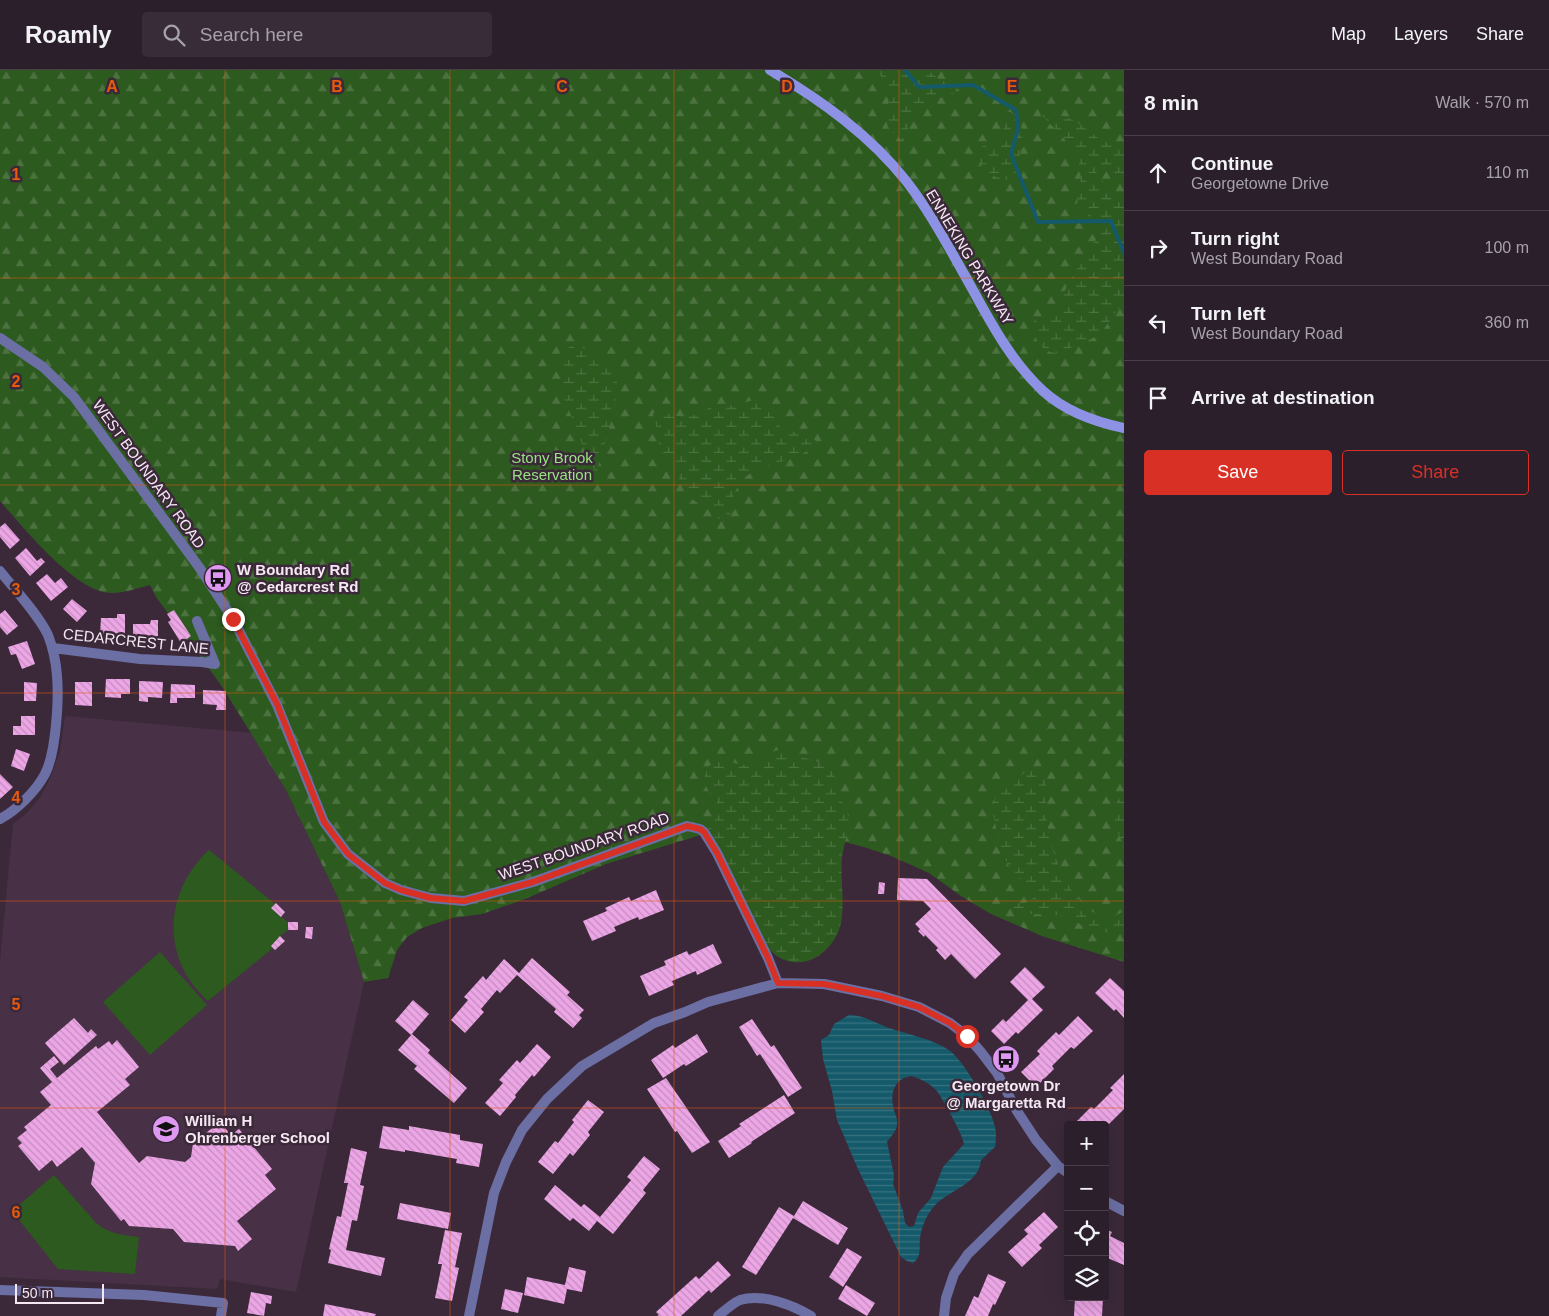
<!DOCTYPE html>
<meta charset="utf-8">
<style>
:root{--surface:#2c1f2c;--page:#382c38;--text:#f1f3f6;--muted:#a6a2a9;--line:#483d48;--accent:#d93025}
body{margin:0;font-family:Helvetica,sans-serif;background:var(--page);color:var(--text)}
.controls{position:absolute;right:15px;bottom:15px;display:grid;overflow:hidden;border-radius:5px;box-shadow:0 5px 20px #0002}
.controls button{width:45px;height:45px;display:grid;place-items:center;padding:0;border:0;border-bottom:1px solid var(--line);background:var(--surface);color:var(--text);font:25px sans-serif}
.scale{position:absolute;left:15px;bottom:12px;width:89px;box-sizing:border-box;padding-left:5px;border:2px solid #f5e8f3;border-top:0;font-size:14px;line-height:18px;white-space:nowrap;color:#f5e8f3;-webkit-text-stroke:4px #3b293a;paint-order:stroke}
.stop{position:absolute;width:15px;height:15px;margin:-11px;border:4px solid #d93025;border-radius:50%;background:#fff}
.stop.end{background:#d93025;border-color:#fff;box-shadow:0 1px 5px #0008}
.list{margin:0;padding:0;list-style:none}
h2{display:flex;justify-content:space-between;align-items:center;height:65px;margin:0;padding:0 20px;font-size:21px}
h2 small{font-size:16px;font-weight:400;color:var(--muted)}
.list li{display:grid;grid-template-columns:32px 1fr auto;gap:15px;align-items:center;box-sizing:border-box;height:75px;padding:0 20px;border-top:1px solid var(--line)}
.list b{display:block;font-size:19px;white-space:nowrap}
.list p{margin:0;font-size:16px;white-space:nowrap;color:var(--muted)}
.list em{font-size:16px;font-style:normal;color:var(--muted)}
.actions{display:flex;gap:10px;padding:15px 20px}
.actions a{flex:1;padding:11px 0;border:1px solid var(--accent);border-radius:5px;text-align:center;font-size:18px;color:var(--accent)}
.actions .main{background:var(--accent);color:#fff}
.icon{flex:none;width:28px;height:28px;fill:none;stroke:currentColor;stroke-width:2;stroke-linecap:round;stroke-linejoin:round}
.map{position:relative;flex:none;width:1124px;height:1246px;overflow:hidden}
header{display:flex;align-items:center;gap:30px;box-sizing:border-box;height:70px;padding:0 25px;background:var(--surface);border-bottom:1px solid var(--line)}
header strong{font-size:24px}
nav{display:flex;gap:28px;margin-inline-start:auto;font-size:18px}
.search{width:350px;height:45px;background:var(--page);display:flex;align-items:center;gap:12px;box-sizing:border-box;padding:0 18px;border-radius:5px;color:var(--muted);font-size:19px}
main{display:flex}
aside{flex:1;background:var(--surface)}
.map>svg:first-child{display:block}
.built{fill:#483046}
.forest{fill:url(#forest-firs)}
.wetland{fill:url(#wetland-marsh)}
.pitch{fill:#2d5a1f}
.water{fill:url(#water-rules);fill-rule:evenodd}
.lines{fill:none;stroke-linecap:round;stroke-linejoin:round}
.stream{stroke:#155a6b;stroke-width:4}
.building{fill:url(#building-back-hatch)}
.minor{stroke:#6b6fa3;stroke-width:10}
.secondary{stroke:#8d92e5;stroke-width:10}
.route{stroke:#d93025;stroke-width:6}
.grid{fill:none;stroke:#e8590c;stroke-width:1;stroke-opacity:0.55}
.labels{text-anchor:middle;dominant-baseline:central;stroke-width:5;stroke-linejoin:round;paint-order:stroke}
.street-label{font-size:15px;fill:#f5e8f3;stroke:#3b293a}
.park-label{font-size:15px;fill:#98e282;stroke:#3b293a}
.poi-label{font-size:15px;font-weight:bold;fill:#f5e8f3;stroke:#3b293a;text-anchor:start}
.grid-label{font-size:16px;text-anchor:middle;font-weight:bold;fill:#e8590c;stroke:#3b293a;stroke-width:5;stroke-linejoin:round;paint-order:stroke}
</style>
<header>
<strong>Roamly</strong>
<div class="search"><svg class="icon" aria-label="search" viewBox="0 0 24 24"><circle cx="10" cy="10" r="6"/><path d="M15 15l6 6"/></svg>Search here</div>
<nav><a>Map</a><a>Layers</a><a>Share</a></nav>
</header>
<main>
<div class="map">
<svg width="1124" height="1246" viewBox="0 0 1124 1246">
<defs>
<pattern id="forest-firs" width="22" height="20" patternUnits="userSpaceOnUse" patternTransform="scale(1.25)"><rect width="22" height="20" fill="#2d5a1f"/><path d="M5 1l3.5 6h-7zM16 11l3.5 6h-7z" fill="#4c7240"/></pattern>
<pattern id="wetland-marsh" width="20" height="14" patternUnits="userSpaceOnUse" patternTransform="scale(1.25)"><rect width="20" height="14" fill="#2d5a1f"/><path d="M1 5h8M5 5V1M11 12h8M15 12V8" fill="none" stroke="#4c7240"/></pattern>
<pattern id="water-rules" width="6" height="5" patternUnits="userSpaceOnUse" patternTransform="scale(1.25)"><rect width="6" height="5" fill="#155a6b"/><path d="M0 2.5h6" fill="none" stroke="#387281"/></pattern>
<pattern id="building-back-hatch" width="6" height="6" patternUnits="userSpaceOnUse" patternTransform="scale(1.25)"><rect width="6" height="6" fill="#eca5e5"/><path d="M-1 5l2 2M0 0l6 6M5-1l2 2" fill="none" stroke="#c48dbe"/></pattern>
</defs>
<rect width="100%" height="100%" fill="#3b293a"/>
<path class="built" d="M65 646 252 663 286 720 340 832 364 912 296 1222 220 1209 217 1219 0 1207V891L13 754 27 743 39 729 48 713 60 682Z"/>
<path class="forest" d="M0 0H1124V892L1042 866 991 844 961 826 929 803 891 786 867 778 827 767 704 764 606 794 525 829 482 844 452 848 422 858 407 867 397 880 388 908 364 912 340 832 286 720 221 615 156 527 150 515C138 518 124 523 112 523 77 524 23 457 0 431Z"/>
<path class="wetland" d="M875 0H928L939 9 958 18 955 23 940 28 917 44 901 70 888 57 886 50 889 28 885 11Z
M1009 41C1016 46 1021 52 1022 60 1024 72 1017 101 1012 111L995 107 974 89C976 75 985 74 997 76 1007 67 1001 55 1004 43Z
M1040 44C1052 44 1064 45 1075 51 1094 62 1100 76 1124 75V108L1107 98H1100L1097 101 1096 105 1124 133V235C1112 241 1110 255 1099 264 1093 269 1086 271 1079 274 1072 276 1065 282 1057 283 1043 284 1032 266 1031 254L1036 249 1052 243 1060 236 1065 220 1080 193 1098 167 1099 156 1097 151 1077 134C1079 123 1082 110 1080 98 1076 77 1055 59 1040 44Z
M572 274C588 278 611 292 617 307 618 333 609 357 603 382 601 390 597 395 597 405L583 377 560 317 565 282Z
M756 329C771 338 775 344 781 359 792 362 808 363 816 371 806 392 766 391 748 405 739 412 734 423 731 434 729 441 733 449 726 455L705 437 687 427 680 410 659 377 658 363 653 344 656 342 683 347 694 345 713 336 737 335Z
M778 680C795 683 809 691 826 693 835 704 838 714 841 728 842 734 847 739 848 745 850 758 844 774 842 787 840 808 845 833 841 853 836 876 813 898 788 891 779 889 773 883 766 877L708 765 709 758 722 741C720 731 711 727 707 718 700 705 710 691 722 687 738 696 748 698 765 688 770 685 772 681 778 680Z
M1036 697C1053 712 1044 727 1046 744 1050 778 1061 814 1087 837 1100 849 1109 851 1124 841V857C1117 860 1109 864 1101 862 1086 860 1073 847 1057 845 1039 842 1023 849 1009 835L1028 832 1033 828 1032 820 1008 795 1001 779 992 740 994 730 1000 722 1028 700Z
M1124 721V776L1116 759 1113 738Z"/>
<path class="pitch" d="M209 780 285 842 281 847 288 852V860L280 866 285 871 275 880 273 878 208 931C160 888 164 822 209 780Z
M160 882 207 935 150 985 103 932Z
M54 1105 96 1153C109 1164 123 1165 139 1167L135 1204 58 1199 12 1141Z"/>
<path class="water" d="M849 945C864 945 877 954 892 959 911 965 932 969 949 980 965 992 994 1042 996 1062 996 1067 996 1072 995 1077L981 1090C979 1116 944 1121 932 1139 926 1146 921 1159 920 1168 919 1178 922 1186 913 1193L907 1191 901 1187 858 1099 837 1050 832 1021 823 989 821 970 829 965 834 954ZM912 1006C921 1009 929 1013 936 1020 942 1027 963 1065 964 1074L943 1097 931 1128 918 1143 914 1156 909 1157 905 1153 903 1141 893 1114 894 1105 887 1072C891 1066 896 1062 897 1055 898 1047 894 1043 893 1036 890 1021 896 1007 912 1006Z"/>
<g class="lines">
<path class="stream" d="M905 0 919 17 973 15 1016 40 1018 59 1011 84 1038 152 1111 151 1124 183"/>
</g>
<path class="building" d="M5 453 20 470 10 479 0 467V457Z
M26 478 37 491 41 488 45 492 30 506 15 488Z
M47 504 55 513 61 508 68 517 51 531 36 513Z
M72 529 87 541 77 552 63 539Z
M5 540 18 556 7 565 0 557V544Z
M174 540 191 566 181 573 168 552 171 550 167 544Z
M117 544H125V564H100L101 548H117Z
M151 550H158V569H133V554H150Z
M27 571 35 594 22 599 16 584 11 585 8 577Z
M106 609H130V624H121V628L105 627Z
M139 611 163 612 162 628 148 627V632L139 631Z
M24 612 37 613 36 631H24Z
M75 612H92V636L75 635Z
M171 614 195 615V628H177V633H170Z
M203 620 226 621V640H216L217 635 203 634Z
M21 646H35V665H13V656H21Z
M16 679 30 684 24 701 11 696Z
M0 704 13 717 0 729Z
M898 808 927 809 1001 884 975 909 951 884 945 890 936 880 938 878 925 865 924 867 918 861 920 859 915 854 931 839 923 831 897 830Z
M879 812 885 813 884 824H878Z
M656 820 664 840 639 850 638 847 614 857 616 861 592 871 583 851 607 841 605 838 629 827 631 831Z
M276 833 285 842 281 847 271 838Z
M288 852H298V860H288Z
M306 857H313L312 869 305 868Z
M280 866 285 871 275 880 271 876Z
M713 874 722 893 697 905 696 901 672 911 674 915 649 926 640 906 666 895 664 891 687 881 689 885Z
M532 888 570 922 567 925 584 940 579 945 582 948 573 958 554 942 556 939 517 905 500 923 497 920 481 939 484 942 465 963 451 950 468 930 464 927 483 906 486 910 504 889 519 903Z
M1025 897 1045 917 1032 929 1043 940 1018 964 1016 962 1004 974 991 961 1003 949 1006 952 1028 930 1010 912Z
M1110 908 1124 921V948L1116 939 1114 941 1095 923Z
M413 930 429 944 411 965 395 951Z
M1078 946 1093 961 1074 979 1071 977 1052 996 1054 999 1036 1017 1021 1002 1040 984 1037 981 1056 962 1059 965Z
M74 948 88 963 91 959 97 965 64 995 45 973Z
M752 949 771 977 774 975 802 1018 788 1027 760 984 757 986 739 957Z
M412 964 430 980 428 983 467 1018 454 1033 414 999 417 996 398 980Z
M697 964 708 982 686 996 684 994 663 1008 651 990 673 975 675 978Z
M117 970 139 997 125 1009 130 1015 97 1042 139 1093 147 1086 185 1092 191 1087 193 1073 220 1052 231 1065 239 1059 272 1099 265 1105 276 1119 237 1151 252 1169 238 1181 235 1176 184 1172 173 1159 129 1156 124 1149 121 1151 91 1114 95 1093 82 1077 57 1097 52 1090 39 1101 18 1076 22 1073 17 1068 27 1060 24 1057 51 1035 40 1022 52 1012 40 998 54 986 59 992 50 999 57 1008 96 976 98 979 109 971 112 975Z
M537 974 551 987 534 1007 532 1005 515 1025 516 1027 500 1046 485 1033 503 1013 499 1010 517 990 520 993Z
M1124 1004V1039L1109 1054 1106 1052 1103 1055H1073L1091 1037 1094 1039 1113 1020 1110 1018Z
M666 1008 710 1072 692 1083 677 1061 675 1062 647 1019Z
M784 1025 795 1043 751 1072 752 1073 729 1088 718 1071 741 1056 739 1054Z
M588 1030 604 1042 588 1062 590 1065 573 1086 570 1083 553 1104 538 1092 555 1071 558 1073 574 1052 572 1050Z
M383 1056 409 1060V1056L460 1065V1070L483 1074 479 1097 456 1093 457 1089 405 1080V1082L379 1078Z
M351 1078 367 1082 360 1115 364 1116 357 1151 352 1150 346 1180 385 1188 381 1206 328 1193 331 1180 329 1179 337 1146 341 1147 348 1113H344Z
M644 1086 660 1099 643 1120 646 1123 613 1164 597 1151 589 1161 573 1148 570 1151 544 1129 555 1115 581 1137 584 1134 600 1147 631 1110 627 1107Z
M803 1131 848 1158 838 1175 793 1148 756 1205 742 1197 779 1137 794 1146Z
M400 1133 451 1143 448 1159 397 1149Z
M1044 1142 1058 1157 1039 1175 1042 1178 1022 1197 1008 1182 1028 1164 1024 1160Z
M1105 1159 1112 1162 1110 1166 1124 1173V1195L1105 1187Z
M445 1160 462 1163 455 1197 459 1198 452 1231 435 1228 442 1194H438Z
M847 1178 862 1187 843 1217 829 1207Z
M718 1191 731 1205 711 1223 709 1220 681 1246H657L659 1245 656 1242 696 1206 699 1209Z
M569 1197 586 1201 582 1222 567 1219 564 1234 524 1225 527 1207 565 1215Z
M988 1204 1006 1212 995 1235 993 1234 988 1246H965L974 1226 978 1228Z
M846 1215 875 1233 867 1246 838 1229Z
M505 1219 523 1223 518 1243 501 1239Z
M251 1222 272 1226 271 1234 266 1233 264 1246 247 1243Z
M1075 1227H1103L1102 1246H1074Z
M325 1234 376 1244 375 1246H323Z"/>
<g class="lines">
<path class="minor" d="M0 268 43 297 74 327 199 497 233 549 277 635 324 752 348 784 385 813 401 820 431 828 464 831 533 812 687 756 700 759 704 762 717 783 768 888 778 913
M0 501C15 520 38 544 48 565 53 578 56 592 57 606 59 630 56 683 45 704 36 721 17 740 0 749
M197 551 215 594
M53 578 140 589 202 592 215 594
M1105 1131 1124 1141
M0 1220 144 1225 223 1233 221 1246
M469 1246 494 1123 506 1092 522 1060 547 1029 582 996 654 953 685 942 708 932 778 913 824 914 882 926 919 937 950 953 967 966 981 982 997 1003 1017 1041 1036 1070 1058 1096 1068 1103
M718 1246C724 1241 733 1233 740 1230 762 1223 793 1235 811 1246
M944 1246 946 1228 954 1204 968 1184 1058 1096"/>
<path class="secondary" d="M770 0C822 31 870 65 907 112 933 146 953 185 974 222 993 257 1013 293 1043 321 1065 341 1095 352 1124 358"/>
</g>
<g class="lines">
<path class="route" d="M233 549 277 634 324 752 348 784 385 813 401 820 431 828 464 831 533 812 687 756 700 759 704 762 717 783 768 888 778 913 824 914 882 926 919 937 950 953 967 966"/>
</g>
<path class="grid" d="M225 0V1246M450 0V1246M674 0V1246M899 0V1246M0 208H1124M0 415H1124M0 623H1124M0 831H1124M0 1038H1124"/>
<defs>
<g id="bus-disc" transform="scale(1.4375)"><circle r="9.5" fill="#df98f1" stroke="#3b293a"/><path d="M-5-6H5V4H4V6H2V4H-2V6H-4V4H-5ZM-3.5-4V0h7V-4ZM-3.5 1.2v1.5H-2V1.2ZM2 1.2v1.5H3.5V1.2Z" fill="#111"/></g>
<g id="school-disc" transform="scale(1.4375)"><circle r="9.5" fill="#df98f1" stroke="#3b293a"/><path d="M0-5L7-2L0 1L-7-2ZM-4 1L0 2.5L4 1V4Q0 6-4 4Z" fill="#111"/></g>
</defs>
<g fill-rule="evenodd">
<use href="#bus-disc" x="218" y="508"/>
<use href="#bus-disc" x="1006" y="989"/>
<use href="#school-disc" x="166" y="1059"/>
</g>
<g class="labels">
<g class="street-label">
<text transform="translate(970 187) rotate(59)">ENNEKING PARKWAY</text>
<text transform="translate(149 404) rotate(54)">WEST BOUNDARY ROAD</text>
<text transform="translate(136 571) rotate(6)">CEDARCREST LANE</text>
<text transform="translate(584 776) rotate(-19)">WEST BOUNDARY ROAD</text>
</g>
<g class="park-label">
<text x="552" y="387">Stony Brook<tspan x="552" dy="17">Reservation</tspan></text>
</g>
<g class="poi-label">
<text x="237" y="499">W Boundary Rd<tspan x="237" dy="17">@ Cedarcrest Rd</tspan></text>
<text x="1006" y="1015" text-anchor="middle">Georgetown Dr<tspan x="1006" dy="17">@ Margaretta Rd</tspan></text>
<text x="185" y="1050">William H<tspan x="185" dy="17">Ohrenberger School</tspan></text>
</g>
</g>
<g class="grid-label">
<text x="112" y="22">A</text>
<text x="337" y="22">B</text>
<text x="562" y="22">C</text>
<text x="787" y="22">D</text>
<text x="1012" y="22">E</text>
<text x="16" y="110">1</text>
<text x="16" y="317">2</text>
<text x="16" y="525">3</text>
<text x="16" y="733">4</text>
<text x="16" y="940">5</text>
<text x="16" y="1148">6</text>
</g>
</svg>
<div class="controls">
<button>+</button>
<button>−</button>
<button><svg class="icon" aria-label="locate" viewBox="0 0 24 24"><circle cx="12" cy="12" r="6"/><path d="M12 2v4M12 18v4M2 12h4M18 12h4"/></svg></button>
<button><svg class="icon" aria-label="layers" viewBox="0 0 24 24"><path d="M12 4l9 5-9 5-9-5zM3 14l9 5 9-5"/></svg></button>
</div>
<div class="scale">50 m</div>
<div class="stop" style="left:967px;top:966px"></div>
<div class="stop end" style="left:233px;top:549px"></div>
</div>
<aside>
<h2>8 min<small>Walk · 570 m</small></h2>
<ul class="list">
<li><svg class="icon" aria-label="ahead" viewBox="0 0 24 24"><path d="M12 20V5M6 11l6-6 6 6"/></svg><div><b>Continue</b><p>Georgetowne Drive</p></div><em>110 m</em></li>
<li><svg class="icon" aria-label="right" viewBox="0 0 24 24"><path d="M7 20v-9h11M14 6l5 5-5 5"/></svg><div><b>Turn right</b><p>West Boundary Road</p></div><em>100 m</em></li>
<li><svg class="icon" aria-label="left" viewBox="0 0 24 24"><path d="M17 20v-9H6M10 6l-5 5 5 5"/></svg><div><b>Turn left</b><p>West Boundary Road</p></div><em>360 m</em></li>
<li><svg class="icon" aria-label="arrive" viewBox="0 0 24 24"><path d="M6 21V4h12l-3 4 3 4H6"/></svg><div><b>Arrive at destination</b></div></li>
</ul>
<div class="actions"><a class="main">Save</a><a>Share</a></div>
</aside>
</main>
